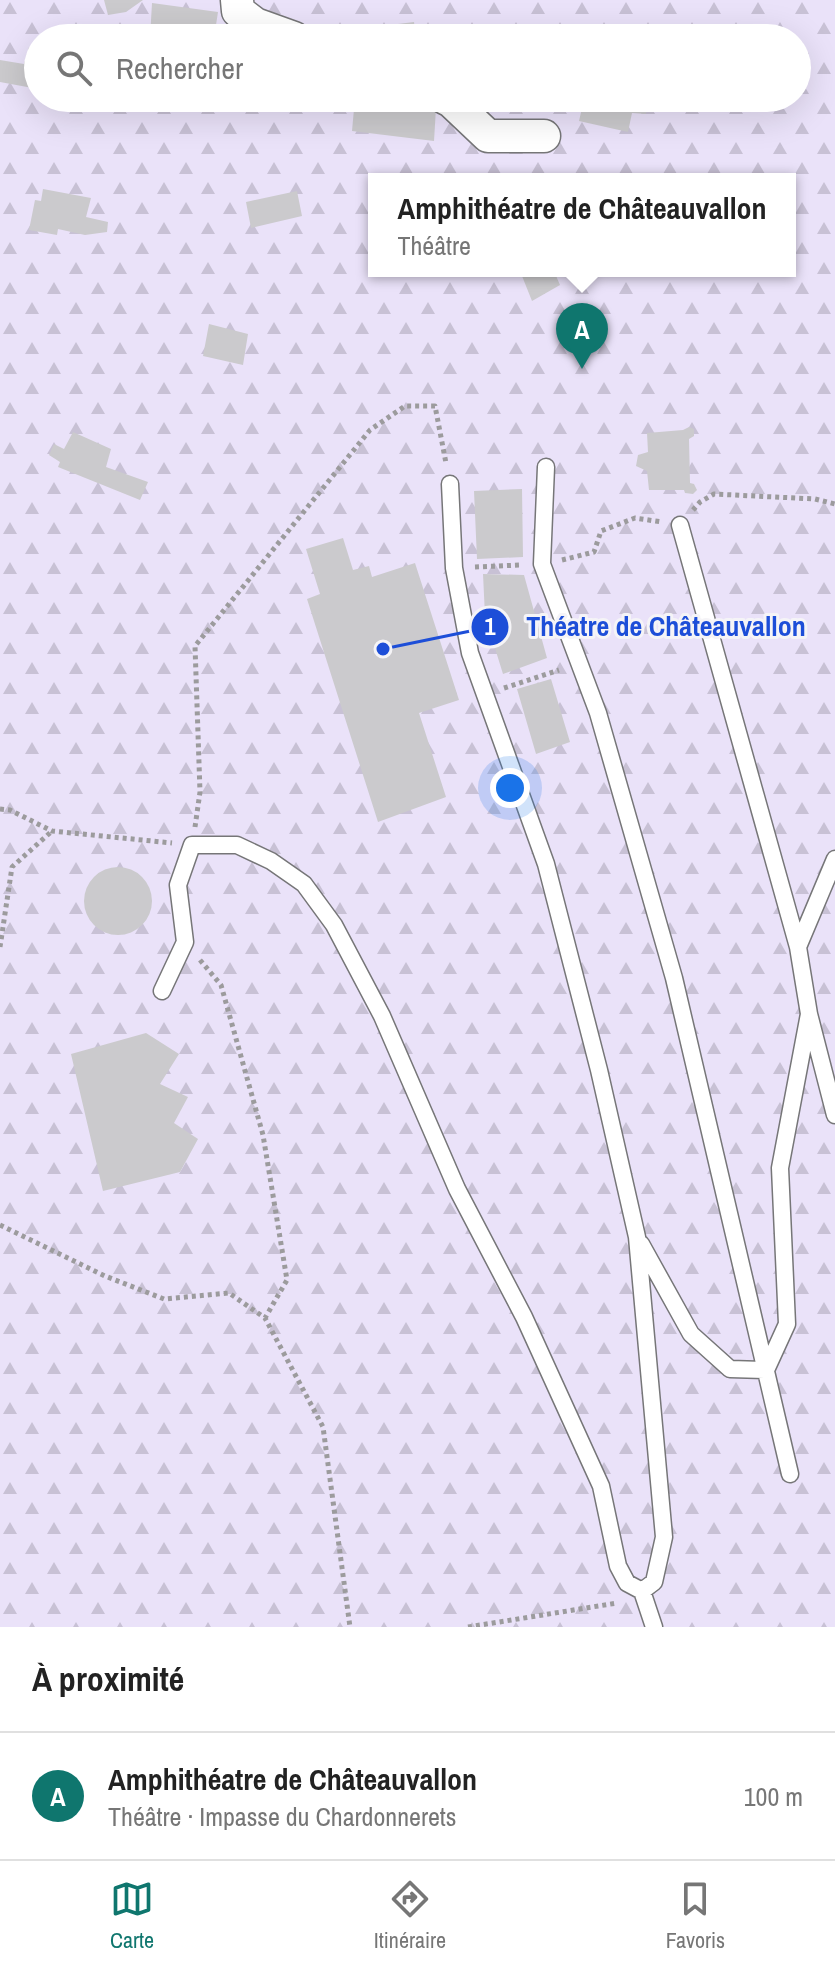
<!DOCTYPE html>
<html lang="fr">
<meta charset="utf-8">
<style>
:root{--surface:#fff;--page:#f6f6f6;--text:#222;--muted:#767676;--line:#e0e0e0;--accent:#0f766e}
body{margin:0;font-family:"Archivo Narrow",sans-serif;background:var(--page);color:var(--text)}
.you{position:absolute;left:510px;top:788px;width:28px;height:28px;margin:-20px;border:6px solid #fff;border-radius:50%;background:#1a73e8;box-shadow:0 0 0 12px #1a73e833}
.badge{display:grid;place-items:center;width:52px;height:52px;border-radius:50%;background:var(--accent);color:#fff;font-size:26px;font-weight:700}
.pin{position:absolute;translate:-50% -66px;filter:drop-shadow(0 2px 4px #0008)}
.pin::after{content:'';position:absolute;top:42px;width:28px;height:24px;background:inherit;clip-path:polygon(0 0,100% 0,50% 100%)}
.popup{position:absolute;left:368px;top:173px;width:428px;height:104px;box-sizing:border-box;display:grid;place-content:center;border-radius:0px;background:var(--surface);filter:drop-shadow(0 2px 6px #0005);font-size:26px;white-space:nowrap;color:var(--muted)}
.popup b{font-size:30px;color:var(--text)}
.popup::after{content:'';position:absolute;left:50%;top:100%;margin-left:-16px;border:16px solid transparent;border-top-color:var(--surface)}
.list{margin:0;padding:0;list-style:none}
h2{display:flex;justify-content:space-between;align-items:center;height:104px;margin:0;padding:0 32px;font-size:34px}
h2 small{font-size:26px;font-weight:400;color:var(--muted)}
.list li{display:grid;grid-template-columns:52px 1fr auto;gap:24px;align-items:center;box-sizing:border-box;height:128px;padding:0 32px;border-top:2px solid var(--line)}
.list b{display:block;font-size:30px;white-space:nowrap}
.list p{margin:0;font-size:26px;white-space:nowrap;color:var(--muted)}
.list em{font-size:26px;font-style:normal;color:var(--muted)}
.icon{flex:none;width:44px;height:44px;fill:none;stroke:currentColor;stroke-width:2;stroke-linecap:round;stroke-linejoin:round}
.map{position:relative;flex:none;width:835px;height:1627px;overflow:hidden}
.search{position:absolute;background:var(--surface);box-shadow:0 8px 32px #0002;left:24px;right:24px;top:24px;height:88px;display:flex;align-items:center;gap:20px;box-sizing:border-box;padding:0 28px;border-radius:44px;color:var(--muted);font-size:30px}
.sheet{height:232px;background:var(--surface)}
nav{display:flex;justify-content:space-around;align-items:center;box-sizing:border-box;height:112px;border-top:2px solid var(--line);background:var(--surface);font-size:22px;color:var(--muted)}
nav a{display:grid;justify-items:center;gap:4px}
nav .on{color:var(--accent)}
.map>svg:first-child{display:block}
.forest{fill:url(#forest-firs);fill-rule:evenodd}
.building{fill:#cbcacd}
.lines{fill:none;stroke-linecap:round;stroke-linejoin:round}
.lane-casing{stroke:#767678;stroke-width:19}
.street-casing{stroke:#767678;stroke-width:35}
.path{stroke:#9c9b9d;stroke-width:5;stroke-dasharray:4 4;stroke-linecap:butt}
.lane{stroke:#fff;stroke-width:16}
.street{stroke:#fff;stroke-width:32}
.leader{fill:none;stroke:#1d4ed8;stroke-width:3}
.callout-dot{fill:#1d4ed8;stroke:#f5f4f7;stroke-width:3}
.mark-label{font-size:24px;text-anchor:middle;font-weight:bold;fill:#fff}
.callout-label{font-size:28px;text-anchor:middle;font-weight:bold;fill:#1d4ed8;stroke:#f5f4f7;stroke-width:6;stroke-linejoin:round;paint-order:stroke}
</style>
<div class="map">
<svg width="835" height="1627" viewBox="0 0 835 1627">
<defs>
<pattern id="forest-firs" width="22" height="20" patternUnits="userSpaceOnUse" patternTransform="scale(2)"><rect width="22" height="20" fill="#eae2f9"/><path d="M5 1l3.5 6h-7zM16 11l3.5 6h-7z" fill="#c8c1d5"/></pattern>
</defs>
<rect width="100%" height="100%" fill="#f5f4f7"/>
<path class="forest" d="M0 0H835V1627H0ZM38 38H797V98H38ZM374 179H790V271H374Z"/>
<path class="building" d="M104 0H143L126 12 108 15Z
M152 3 218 12 214 38H150Z
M414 22 416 38H384L382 26Z
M29 47 38 49V89L0 82V60L24 64Z
M355 98 436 108 434 141 352 131Z
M501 98H541L539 109Z
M573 98H649L646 114 632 113 628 132 579 121 582 108 572 105Z
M43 189 91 198 86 217 108 222 107 232 85 235 58 229 57 235 29 230 35 200 41 201Z
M297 191 302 216 251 228 246 202Z
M520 271H554L560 285 532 301Z
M209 324 248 334 243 365 203 356Z
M689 427 694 429V436L689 439 690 483 694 484 697 490 693 494 685 493 684 490H649L647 471 636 466 638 455 648 452 647 433 683 430Z
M73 432 111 449 106 467 148 482 140 500 58 467 60 462 49 455 54 444 64 449Z
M522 489 523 557 477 559 474 491Z
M343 538 353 570 369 566 372 577 415 563 459 700 419 713 446 797 378 822 307 599 320 594 306 549Z
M483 574 524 575 547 658 503 674 485 616Z
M551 679 570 742 536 754 517 689Z
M84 901a34 34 0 1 1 68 0a34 34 0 1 1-68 0Z
M146 1033 179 1054 160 1084 188 1097 174 1123 198 1139 180 1172 103 1191 71 1054Z"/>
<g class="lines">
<g class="lane-casing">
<path id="lane" d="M546 467 542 564 598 713 674 978 790 1474
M450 484 454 568 470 653 546 864 599 1070 637 1237 664 1537 654 1582 642 1591
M680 525 798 947 835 859
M798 947 809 1014 835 1115
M162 991 185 942 178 885 192 845H237L271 861 304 884 334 925 382 1016 457 1189 524 1317 601 1486 618 1566 627 1583 642 1591 654 1627
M641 1244 691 1334 730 1369 766 1370 787 1324 780 1168 809 1014"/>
</g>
<g class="street-casing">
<path id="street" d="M237 0 238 11 255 24 294 38
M445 98 451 101 488 136H544"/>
</g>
<path class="path" d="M693 510 700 502 714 494 815 499 835 504
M562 560 594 552 601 531 635 518 662 522
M475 567 521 565
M504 688 559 670
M0 809 10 810 52 831 172 843
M195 827 200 792 195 646 370 430 405 406H435L446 463
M0 947 12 867 52 831
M200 960 221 985 263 1135 287 1280 265 1318
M0 1225 105 1276 164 1299 229 1293 265 1318 323 1427 350 1627
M468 1627 617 1603"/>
<use href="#lane" class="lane"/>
<use href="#street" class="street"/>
</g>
<path class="leader" d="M383 649L490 627"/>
<g class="callout-dot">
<circle cx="383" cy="649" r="8"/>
<circle cx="490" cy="627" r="20"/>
</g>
<g class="mark-label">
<text x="490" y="635">1</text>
</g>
<g class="callout-label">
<text x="666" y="636">Théatre de Châteauvallon</text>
</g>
</svg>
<div class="you"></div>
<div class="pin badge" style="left:582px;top:369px">A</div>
<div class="popup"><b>Amphithéatre de Châteauvallon</b>Théâtre</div>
<div class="search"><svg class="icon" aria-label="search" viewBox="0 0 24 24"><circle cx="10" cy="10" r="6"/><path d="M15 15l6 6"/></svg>Rechercher</div>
</div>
<section class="sheet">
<h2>À proximité<small></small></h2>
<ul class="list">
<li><span class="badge">A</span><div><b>Amphithéatre de Châteauvallon</b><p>Théâtre · Impasse du Chardonnerets</p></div><em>100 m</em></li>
</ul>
</section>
<nav>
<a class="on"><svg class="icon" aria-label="map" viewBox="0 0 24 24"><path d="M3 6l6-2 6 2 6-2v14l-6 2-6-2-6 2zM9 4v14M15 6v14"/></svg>Carte</a>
<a><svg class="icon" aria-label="directions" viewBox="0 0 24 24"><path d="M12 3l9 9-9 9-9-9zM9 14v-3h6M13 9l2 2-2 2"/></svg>Itinéraire</a>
<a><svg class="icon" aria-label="saved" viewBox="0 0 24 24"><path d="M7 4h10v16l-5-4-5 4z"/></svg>Favoris</a>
</nav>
